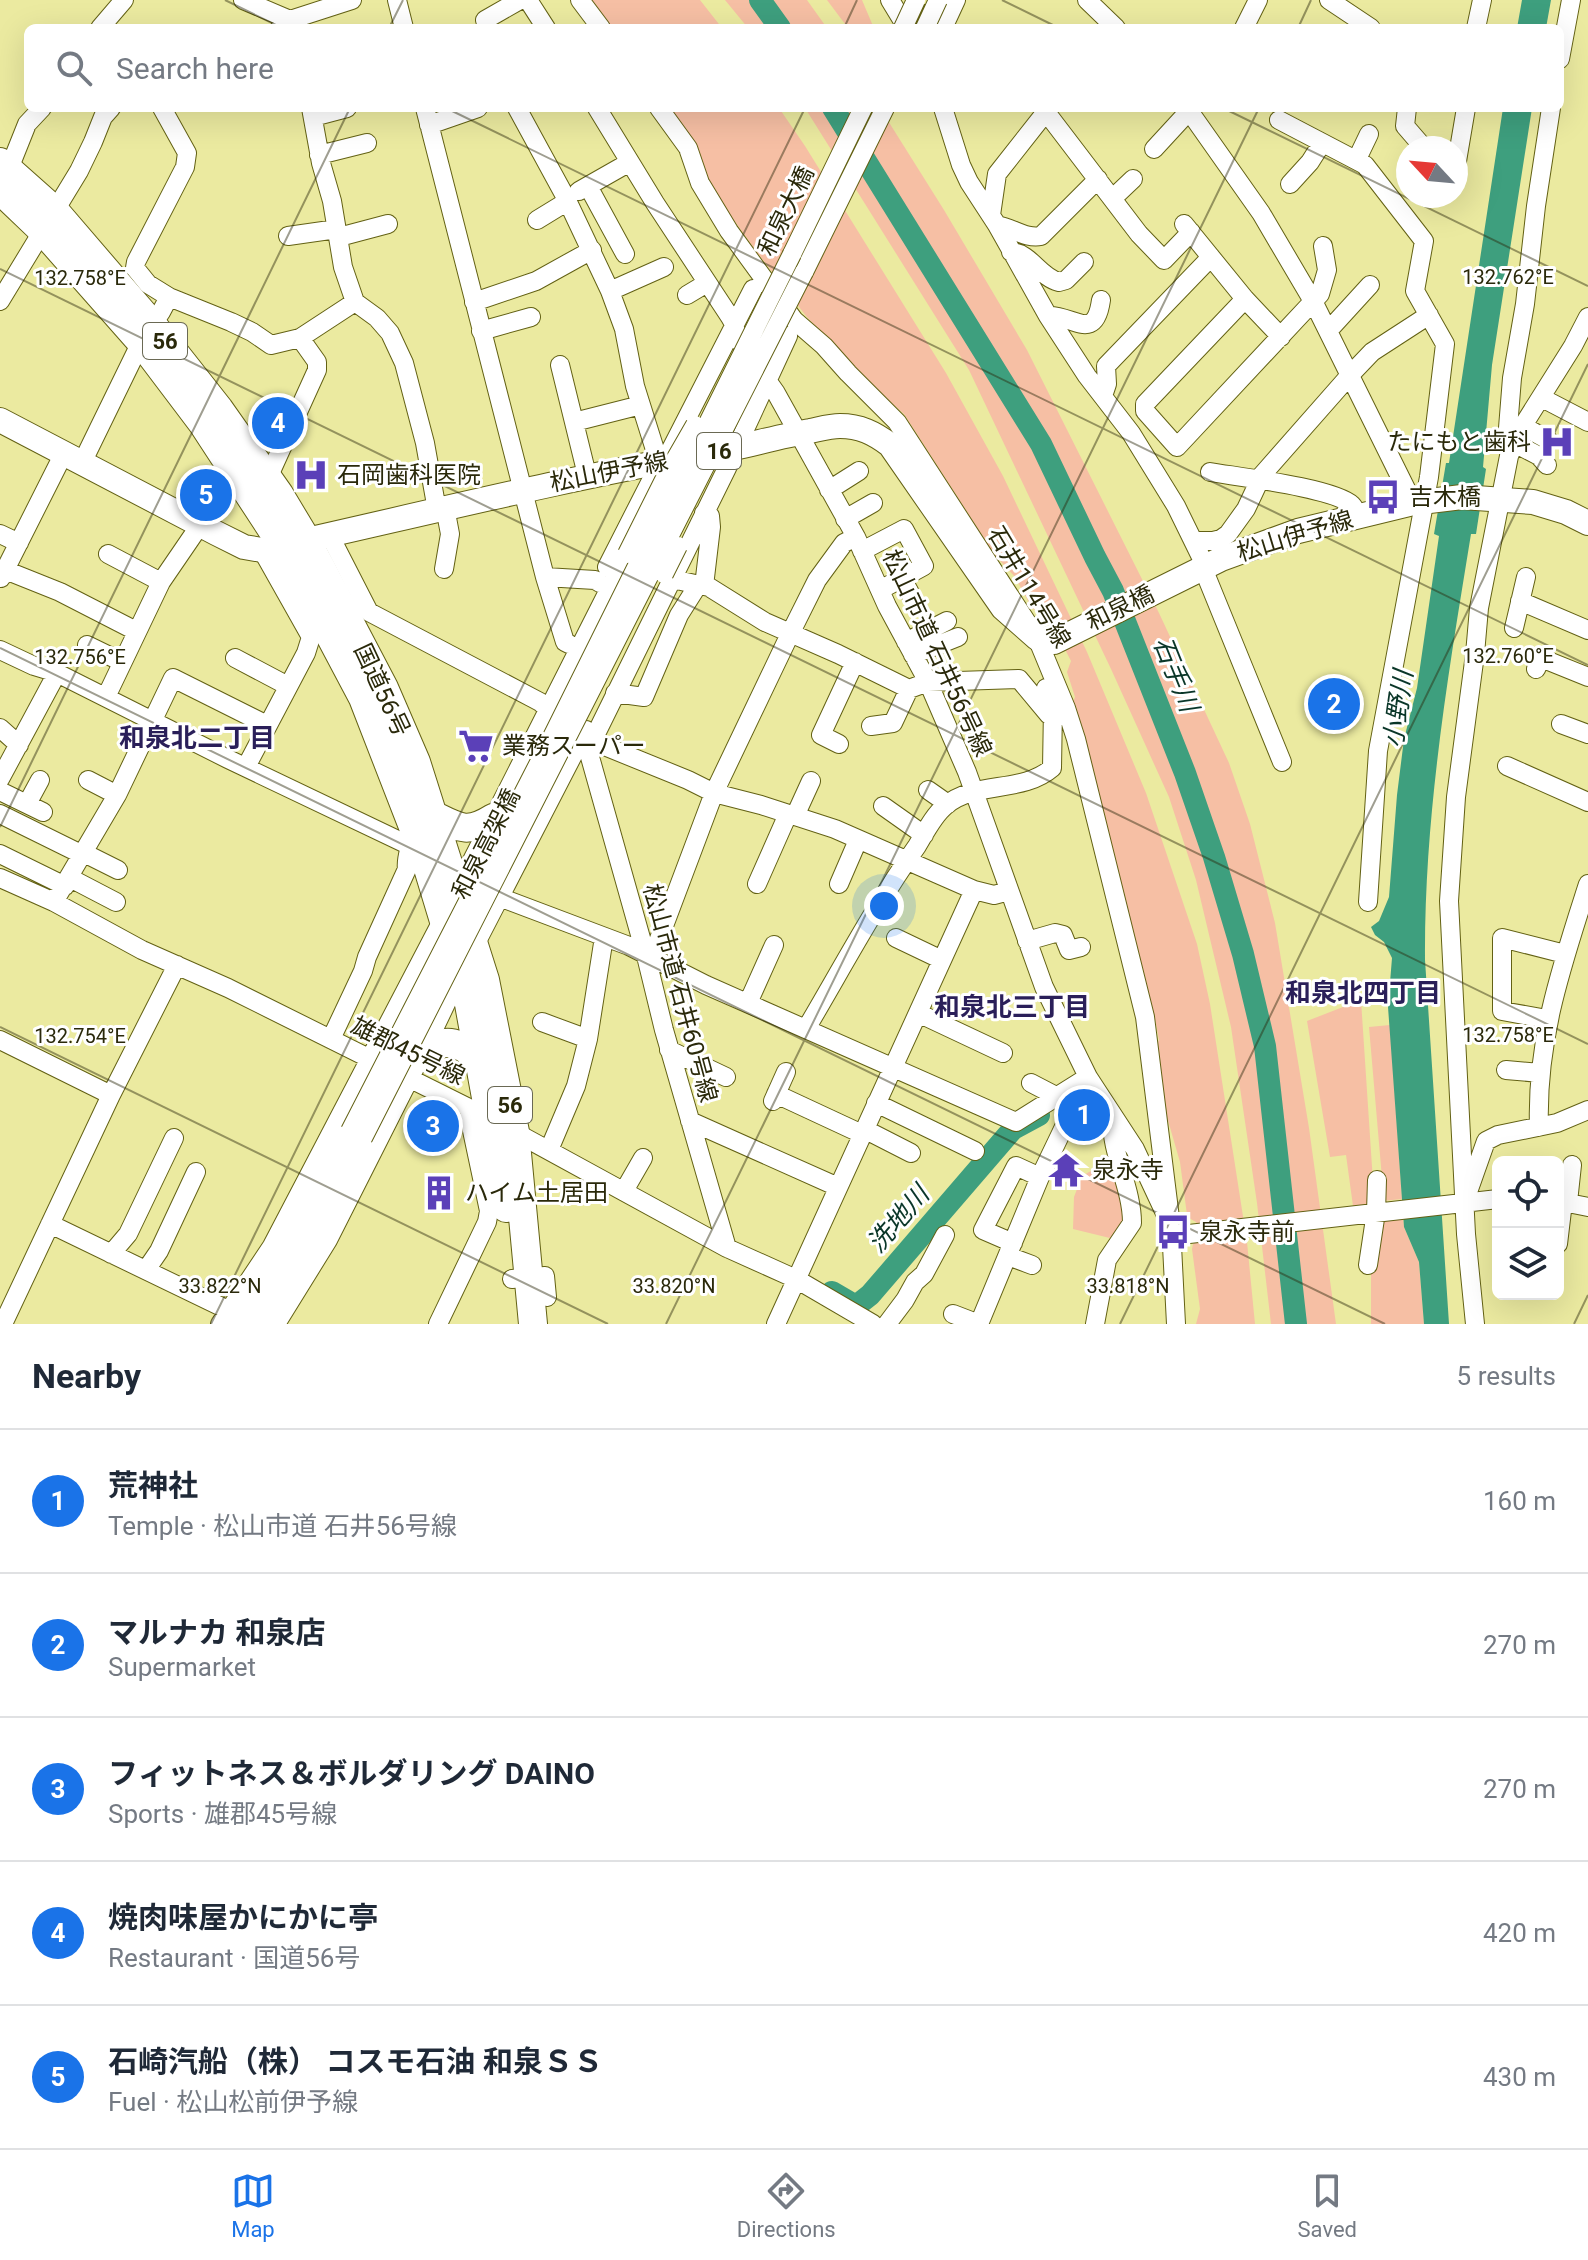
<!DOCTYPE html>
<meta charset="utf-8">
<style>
:root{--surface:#fff;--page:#f6f6f7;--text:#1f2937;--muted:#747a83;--line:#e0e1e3;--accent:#1a73e8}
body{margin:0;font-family:Roboto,"Noto Sans JP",sans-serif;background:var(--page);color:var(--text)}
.controls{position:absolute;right:24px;bottom:24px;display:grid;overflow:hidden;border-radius:12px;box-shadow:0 8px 32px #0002}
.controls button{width:72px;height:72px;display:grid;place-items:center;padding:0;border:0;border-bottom:2px solid var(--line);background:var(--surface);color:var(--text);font:40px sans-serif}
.compass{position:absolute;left:1396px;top:136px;width:72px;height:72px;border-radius:50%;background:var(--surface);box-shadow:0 8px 32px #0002;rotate:296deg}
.you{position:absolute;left:884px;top:906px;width:28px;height:28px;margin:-20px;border:6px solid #fff;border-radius:50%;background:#1a73e8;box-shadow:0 0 0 12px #1a73e833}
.badge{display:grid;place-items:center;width:52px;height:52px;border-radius:50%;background:var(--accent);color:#fff;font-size:26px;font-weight:700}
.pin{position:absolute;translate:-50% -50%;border:4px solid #fff;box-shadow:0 2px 8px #0006}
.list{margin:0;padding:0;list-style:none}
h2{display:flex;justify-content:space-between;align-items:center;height:104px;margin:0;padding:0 32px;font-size:34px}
h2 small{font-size:26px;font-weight:400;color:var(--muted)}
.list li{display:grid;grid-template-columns:52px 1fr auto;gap:24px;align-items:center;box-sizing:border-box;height:144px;padding:0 32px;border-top:2px solid var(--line)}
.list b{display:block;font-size:30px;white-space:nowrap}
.list p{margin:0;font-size:26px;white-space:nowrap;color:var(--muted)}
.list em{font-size:26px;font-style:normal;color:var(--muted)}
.icon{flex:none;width:44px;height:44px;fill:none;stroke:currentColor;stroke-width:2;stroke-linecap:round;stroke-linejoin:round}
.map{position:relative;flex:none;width:1588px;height:1324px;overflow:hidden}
.search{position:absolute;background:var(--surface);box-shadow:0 8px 32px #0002;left:24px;right:24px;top:24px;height:88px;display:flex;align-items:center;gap:20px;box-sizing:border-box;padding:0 28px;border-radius:12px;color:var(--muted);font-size:30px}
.sheet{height:824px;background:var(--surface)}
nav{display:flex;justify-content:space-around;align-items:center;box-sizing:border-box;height:112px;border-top:2px solid var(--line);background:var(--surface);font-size:22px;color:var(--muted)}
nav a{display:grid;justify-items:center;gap:4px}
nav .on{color:var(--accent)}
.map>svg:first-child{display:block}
.green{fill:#f6bfa4}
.water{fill:#3e9f7e}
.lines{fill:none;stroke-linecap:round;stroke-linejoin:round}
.river{stroke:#3e9f7e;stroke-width:22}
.minor-casing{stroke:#636114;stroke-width:20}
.major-casing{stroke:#636114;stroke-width:26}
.highway-casing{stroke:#636114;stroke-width:30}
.minor{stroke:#fff;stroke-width:18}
.major{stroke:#fff;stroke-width:24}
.highway{stroke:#fff;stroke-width:28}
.minor-bridge-casing{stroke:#636114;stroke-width:20;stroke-linecap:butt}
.minor-bridge{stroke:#fff;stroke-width:18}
.ticks{fill:none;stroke:#2a290a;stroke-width:2;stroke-opacity:0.45}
.labels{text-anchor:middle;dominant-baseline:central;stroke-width:6;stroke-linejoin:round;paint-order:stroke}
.shield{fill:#fff;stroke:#6a6954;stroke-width:2}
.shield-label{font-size:22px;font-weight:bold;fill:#2a290a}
.street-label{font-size:24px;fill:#2a290a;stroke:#fff}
.poi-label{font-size:24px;fill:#2a290a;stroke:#fff;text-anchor:start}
.water-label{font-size:26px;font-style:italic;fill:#0a3628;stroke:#fff}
.neighbourhood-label{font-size:26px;font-weight:bold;fill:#2a1f59;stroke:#fff}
.ticks-label{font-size:20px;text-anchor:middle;fill:#2a290a;stroke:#fff;stroke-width:6;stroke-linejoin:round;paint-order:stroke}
</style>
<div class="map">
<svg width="1588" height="1324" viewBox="0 0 1588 1324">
<rect width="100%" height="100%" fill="#ebeaa0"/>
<path class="green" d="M589 0H700L722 28H609Z
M725 0H807L827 28H748Z
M827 0H862L873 26 848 28Z
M668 108H779L805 146 946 373 1003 476 1087 652 1146 793 1197 944 1210 1004 1247 1242 1255 1324H1196L1200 1309 1192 1249 1193 1244 1199 1240 1196 1222 1189 1218 1187 1215 1180 1162 1167 1117 1157 1044 1159 1040 1155 1019 1111 841 1073 702 1075 697 1067 672 1071 661 1049 618 1043 616 1032 608 1015 577 994 554 904 414 864 379 806 316 756 251 710 187Z
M805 108H880L944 210 1027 350 1159 613 1229 763 1250 824 1275 923 1309 1128 1336 1324H1271L1257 1203 1231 1027 1196 880 1169 797 1111 669 969 370Z
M1361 1000 1374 1197 1370 1204 1353 1206 1346 1155 1330 1157 1307 1021Z
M1390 1025 1402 1199 1382 1201V1178L1369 1027Z
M1112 1159 1130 1220 1118 1240 1073 1229 1074 1197 1082 1176Z
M1403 1216 1404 1227 1419 1262 1424 1324H1371V1272L1379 1218Z"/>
<path class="water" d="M1522 0H1551L1546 28H1517Z
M1503 108H1532L1492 365 1483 467 1486 469 1476 534H1471C1448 675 1424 816 1425 960L1449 1324H1424L1419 1262 1404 1227 1388 1007 1392 958 1384 942 1375 935 1371 927 1379 921 1389 897 1397 795 1404 739 1417 688 1439 536 1434 534 1446 463H1449Z"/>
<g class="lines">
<path class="river" d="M760 0 780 28
M833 108 1041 444 1095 557 1113 591 1185 773 1214 857 1243 954 1265 1046 1296 1324
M832 1292 856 1306 870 1295 1013 1129 1039 1115"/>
<g class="minor-casing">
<path id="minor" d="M243 0 290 20
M397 0 404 28
M528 0 546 28
M580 0 601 28
M890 0 907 28
M1087 0 1116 28
M1329 0 1371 28
M100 28 124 0
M280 28 290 20 352 0
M488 28 485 20 520 0
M943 28 956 0
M1244 28 1258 0
M1476 28 1482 0
M1560 59 1571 0
M311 108 321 163 332 201 343 267 355 302 377 318 390 333 404 363 425 443 435 499 447 518 450 534 444 569
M425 108 545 577 565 642 569 644
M517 108 566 198 610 291 624 329 635 386 656 453 661 461
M597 108 655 203 730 317 734 324 738 339 776 393 856 537 887 606 928 682 967 772 1044 987 1088 1077 1135 1149 1171 1226 1179 1234H1189L1498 1199
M659 108 688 148 700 183 729 231 794 320 824 346 848 373 897 422 1037 638 1066 708 1076 739 1145 1017 1171 1226 1176 1324
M943 108 961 165 969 182 997 225 1048 316 1087 376 1131 433 1176 506 1201 557 1207 578 1282 762
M1187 108 1261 213 1314 303 1413 503
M1407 108 1405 126 1424 148
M1046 112 1139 234 1164 260 1191 232
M313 117 347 108
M1279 120 1365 165 1424 241 1415 291 1445 344 1429 477 1378 751 1368 902
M429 125 478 108
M1154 149 1189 111
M319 155 367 143
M1357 159 1369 134
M1456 167 1466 108
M5 179 27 124 42 108
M1290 184 1310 162 1322 143
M588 186 625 254
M579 191 630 162
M1113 198 1133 179
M991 215 997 174 1049 108
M537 220 568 201
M1184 224 1245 299 1281 337
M997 225C1013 228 1026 239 1041 236L1098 179
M288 236 337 229
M339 237 388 224
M1011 252C1031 253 1039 277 1059 282L1066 280 1084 262
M792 254 863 108
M804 272 885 108
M610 291 664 267
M687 295 707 283
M169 297 231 322 252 332 271 345 300 338 355 302
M1245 299 1145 404V411L1177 447 1320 294 1327 270 1323 246
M0 301 79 171 93 142 103 117 111 108
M474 302 536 281 592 250
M1048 316C1072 314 1095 344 1101 300
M481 331 531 317
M1328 331 1370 285
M560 365 587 475
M1103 396 1107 384 1106 366 1211 257
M1542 398 1588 422
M574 422 641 405
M1523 426 1548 440
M1519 432 1508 428 1512 378 1525 304 1536 206 1551 108
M1514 443 1539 456 1547 465
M82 463 141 342 161 312 169 297 148 284 135 268 136 262 185 167 187 153 162 108
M1210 472C1239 477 1334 488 1352 505 1355 508 1356 512 1357 516
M268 478 317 370V362L300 338
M829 490 859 471
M845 519 873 503
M0 534 19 543
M329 534 369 612 540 702 548 709
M1194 541H1213L1221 539 1228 534 1246 509 1262 475 1350 375 1372 352 1429 315
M862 551 904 529 924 566 880 590
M108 554 161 582
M607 567 661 461 670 451 753 289
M5 570 60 592 136 631
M545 577 595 580 600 583
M1 578 64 453
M902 578 912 597
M672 579 709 587 765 622 838 654 909 689 928 682 1019 679 1049 715
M704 586 711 527 710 516 704 513
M1520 601 1588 630
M1514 628 1526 577
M906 642 947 621
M87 645 122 662
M0 650 34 666 57 673 228 759 404 843 424 855
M913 655 958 637
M235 658 288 686
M1536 669 1541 658 1588 677
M615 693 644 697 679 615 698 585
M106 697 161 582 200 525
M1561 724 1588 734
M871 726 893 723 909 689
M0 728 19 745
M592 741 688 780 714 793 761 805 835 829 974 890 994 895 1009 891
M839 744 821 735 855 662
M1507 766 1588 802
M246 767 306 653 311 637 262 550
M0 779 57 673
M88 780 117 795
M928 790 948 804
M0 791 43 812
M27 804 40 780
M883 806 924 835
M0 814 83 855
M795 816 811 781
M84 853 118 870
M0 854 65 886
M0 878 54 902 142 950 228 988 491 1119 727 1248 796 1279 873 1324
M70 878 116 902
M757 884 788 814
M839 884 858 840
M455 894 627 554
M499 897 629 946 706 985 1016 1122 1088 1077
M54 902 117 795 173 678 267 725
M896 938 942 960
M1027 941 1055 933 1063 935 1069 950 1081 947
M473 949 586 730
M646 956 656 947 714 793 790 634 817 580 844 543 856 537
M748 1003 774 945
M918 1013 1003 1053
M1547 1019 1502 1011V938L1565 954
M542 1022 588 1039
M806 1029C842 968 876 904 917 846 925 833 933 816 945 806 975 780 1022 794 1052 768L1053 708 1046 688
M331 1039 363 971 367 957 407 869C405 859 411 847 412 836
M0 1040 111 1095
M669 1050 726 1077
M1506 1070 1540 1073
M1031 1083 1056 1096
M776 1094 862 1134
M773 1101 786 1072
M876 1103 975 1151
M690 1121 838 1187
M1539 1127C1536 1040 1562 965 1588 884
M864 1129 911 1153
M549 1150 576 1086 588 1039 604 937
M624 1191 643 1158
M1468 1192 1486 1141 1498 1135 1557 1123 1588 1110
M1558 1201 1588 1207
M1568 1202 1572 1165
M50 1224 257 1324
M1013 1243 983 1230 1016 1166 1040 1177
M1558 1244 1563 1202
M727 1248 664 1030 646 956 588 750 727 468 788 336
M111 1254 128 1234 174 1138
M1008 1256 1032 1265
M1368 1265 1376 1212 1377 1180
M146 1270 159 1251 196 1172
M512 1279 545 1276 547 1297
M953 1314 979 1324
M3 1324 111 1095 177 965
M220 1324 272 1246 444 917
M236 1324C285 1267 316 1197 350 1131
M258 1324 285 1284 363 1138
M276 1324 328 1240 423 1052 461 972
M438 1324 487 1222 489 1211 467 1107
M776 1324 974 890
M887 1324 905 1300 915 1282 924 1274 945 1235
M979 1324 1040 1177 1088 1077
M1095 1324 1107 1260 1132 1223C1132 1187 1111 1154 1112 1119
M1475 1324 1466 1234 1449 901 1456 797 1475 654 1479 608 1509 456 1519 432 1573 346 1588 317"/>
</g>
<g class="major-casing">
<path id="major" d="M0 420 216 533 244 547 262 550C411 517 558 480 709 453 743 447 776 437 810 431 820 429 830 426 840 426 860 426 874 433 890 445L1003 608 1037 638 1054 642 1221 559 1298 531 1413 503 1462 497 1533 502 1566 512 1588 523"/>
</g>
<g class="highway-casing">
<path id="highway" d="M0 162 54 210 152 324 219 409 279 494 306 539 384 688 416 762 485 980 515 1132 533 1324
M0 190 43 231 141 342 203 424 282 545 363 698 424 855 469 1004 506 1208
M431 814C458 827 466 835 493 818
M423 1052C446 1036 462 1042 481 1062"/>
</g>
<use href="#minor" class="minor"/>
<use href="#major" class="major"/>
<use href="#highway" class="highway"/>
<g class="minor-bridge-casing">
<path id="minor-bridge" d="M903 28 916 0
M925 28 938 0
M627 554 668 472 695 425
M664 574 678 546
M350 1131 545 751 792 254
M363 1138 804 272"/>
</g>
<use href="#minor-bridge" class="minor-bridge"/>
</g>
<path class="ticks" d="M225 0 282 28M1002 0 1059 28M389 28 403 0M844 28 857 0M1298 28 1311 0M446 108 1588 665M1223 108 1588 286M0 269 1588 1044M0 648 1385 1324M0 827 350 108M0 1027 608 1324M211 1324 805 108M666 1324 1259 108M1120 1324 1588 364M1574 1324 1588 1295"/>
<defs>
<g id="hospital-bare" transform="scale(2.76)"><path d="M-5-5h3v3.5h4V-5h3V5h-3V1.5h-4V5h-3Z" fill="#5b40b8" stroke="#fff" stroke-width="2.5" paint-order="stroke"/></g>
<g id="bus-bare" transform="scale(2.76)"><path d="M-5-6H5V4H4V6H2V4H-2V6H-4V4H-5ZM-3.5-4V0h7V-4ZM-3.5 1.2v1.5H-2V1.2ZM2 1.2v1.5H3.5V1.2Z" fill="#5b40b8" stroke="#fff" stroke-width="2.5" paint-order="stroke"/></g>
<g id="supermarket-bare" transform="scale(2.76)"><path d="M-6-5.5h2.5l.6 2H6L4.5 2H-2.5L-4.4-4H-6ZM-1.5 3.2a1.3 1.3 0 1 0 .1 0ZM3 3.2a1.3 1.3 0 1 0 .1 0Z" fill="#5b40b8" stroke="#fff" stroke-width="2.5" paint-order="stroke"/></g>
<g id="temple-bare" transform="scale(2.76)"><path d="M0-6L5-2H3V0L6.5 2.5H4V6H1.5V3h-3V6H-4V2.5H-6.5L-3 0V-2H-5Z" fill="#5b40b8" stroke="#fff" stroke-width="2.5" paint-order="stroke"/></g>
<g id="building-bare" transform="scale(2.76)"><path d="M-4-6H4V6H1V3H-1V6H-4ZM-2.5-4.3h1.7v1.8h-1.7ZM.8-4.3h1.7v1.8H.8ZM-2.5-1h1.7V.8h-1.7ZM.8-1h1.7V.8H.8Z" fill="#5b40b8" stroke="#fff" stroke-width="2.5" paint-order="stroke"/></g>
</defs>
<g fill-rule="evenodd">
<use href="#hospital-bare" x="1557" y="442"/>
<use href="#hospital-bare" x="311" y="475"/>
<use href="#bus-bare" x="1383" y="497"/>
<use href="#supermarket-bare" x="476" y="746"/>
<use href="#temple-bare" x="1066" y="1170"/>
<use href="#building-bare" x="439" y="1193"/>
<use href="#bus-bare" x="1173" y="1232"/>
</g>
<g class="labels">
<g class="shield">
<rect x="143" y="323" width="44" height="36" rx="6"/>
<rect x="697" y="433" width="44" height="36" rx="6"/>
<rect x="488" y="1087" width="44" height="36" rx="6"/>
</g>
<g class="shield-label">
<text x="165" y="341">56</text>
<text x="719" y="451">16</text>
<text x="510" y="1105">56</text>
</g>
<g class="street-label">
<text transform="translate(786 211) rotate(-64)">和泉大橋</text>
<text transform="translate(609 472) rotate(-11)">松山伊予線</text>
<text transform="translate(1295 536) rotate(-17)">松山伊予線</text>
<text transform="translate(1029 587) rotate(59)">石井114号線</text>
<text transform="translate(1120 608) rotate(-26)">和泉橋</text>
<text transform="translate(937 653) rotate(65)">松山市道 石井56号線</text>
<text transform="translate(382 690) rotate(65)">国道56号</text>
<text transform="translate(486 844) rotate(-63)">和泉高架橋</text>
<text transform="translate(680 993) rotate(75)">松山市道 石井60号線</text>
<text transform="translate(408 1051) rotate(26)">雄郡45号線</text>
</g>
<g class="poi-label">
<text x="1531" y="442" text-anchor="end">たにもと歯科</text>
<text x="337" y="475">石岡歯科医院</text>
<text x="1409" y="497">吉木橋</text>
<text x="502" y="746">業務スーパー</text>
<text x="1092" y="1170">泉永寺</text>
<text x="465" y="1193">ハイム土居田</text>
<text x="1199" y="1232">泉永寺前</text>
</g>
<g class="water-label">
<text transform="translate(1176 674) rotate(68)">石手川</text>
<text transform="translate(1398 709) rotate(-82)">小野川</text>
<text transform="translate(898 1219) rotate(-49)">洗地川</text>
</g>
<g class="neighbourhood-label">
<text x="197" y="738">和泉北二丁目</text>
<text x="1363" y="993">和泉北四丁目</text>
<text x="1012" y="1007">和泉北三丁目</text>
</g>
</g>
<g class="ticks-label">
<text x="1508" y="284">132.762°E</text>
<text x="80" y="285">132.758°E</text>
<text x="1508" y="663">132.760°E</text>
<text x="80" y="664">132.756°E</text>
<text x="1508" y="1042">132.758°E</text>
<text x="80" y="1043">132.754°E</text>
<text x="220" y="1293">33.822°N</text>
<text x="674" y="1293">33.820°N</text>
<text x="1128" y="1293">33.818°N</text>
</g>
</svg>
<div class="controls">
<button><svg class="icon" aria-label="locate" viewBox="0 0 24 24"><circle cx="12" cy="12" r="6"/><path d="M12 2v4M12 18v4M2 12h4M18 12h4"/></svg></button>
<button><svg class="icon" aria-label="layers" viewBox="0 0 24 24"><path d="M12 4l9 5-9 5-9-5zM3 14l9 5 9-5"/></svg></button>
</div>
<svg class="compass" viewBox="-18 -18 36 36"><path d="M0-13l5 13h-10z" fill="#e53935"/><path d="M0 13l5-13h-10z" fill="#747a83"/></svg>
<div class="you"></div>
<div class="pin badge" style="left:1084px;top:1115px">1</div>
<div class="pin badge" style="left:1334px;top:704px">2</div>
<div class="pin badge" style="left:433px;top:1126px">3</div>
<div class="pin badge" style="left:278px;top:423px">4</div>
<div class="pin badge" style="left:206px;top:495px">5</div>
<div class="search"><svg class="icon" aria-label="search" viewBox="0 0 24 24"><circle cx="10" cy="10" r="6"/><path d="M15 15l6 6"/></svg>Search here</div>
</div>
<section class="sheet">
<h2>Nearby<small>5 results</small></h2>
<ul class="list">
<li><span class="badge">1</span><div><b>荒神社</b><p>Temple · 松山市道 石井56号線</p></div><em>160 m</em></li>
<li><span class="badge">2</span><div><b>マルナカ 和泉店</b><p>Supermarket</p></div><em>270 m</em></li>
<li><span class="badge">3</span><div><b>フィットネス＆ボルダリング DAINO</b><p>Sports · 雄郡45号線</p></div><em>270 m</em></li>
<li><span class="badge">4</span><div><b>焼肉味屋かにかに亭</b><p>Restaurant · 国道56号</p></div><em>420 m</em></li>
<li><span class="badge">5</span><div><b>石崎汽船（株） コスモ石油 和泉ＳＳ</b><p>Fuel · 松山松前伊予線</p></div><em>430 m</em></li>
</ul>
</section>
<nav>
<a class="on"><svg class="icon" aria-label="map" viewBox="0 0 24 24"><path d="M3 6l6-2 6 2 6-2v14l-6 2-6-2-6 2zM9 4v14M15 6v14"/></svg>Map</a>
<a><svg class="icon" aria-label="directions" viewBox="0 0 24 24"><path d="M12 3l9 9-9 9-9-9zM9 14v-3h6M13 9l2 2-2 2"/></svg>Directions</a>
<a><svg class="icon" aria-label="saved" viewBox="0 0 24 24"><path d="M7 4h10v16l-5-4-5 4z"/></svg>Saved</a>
</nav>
